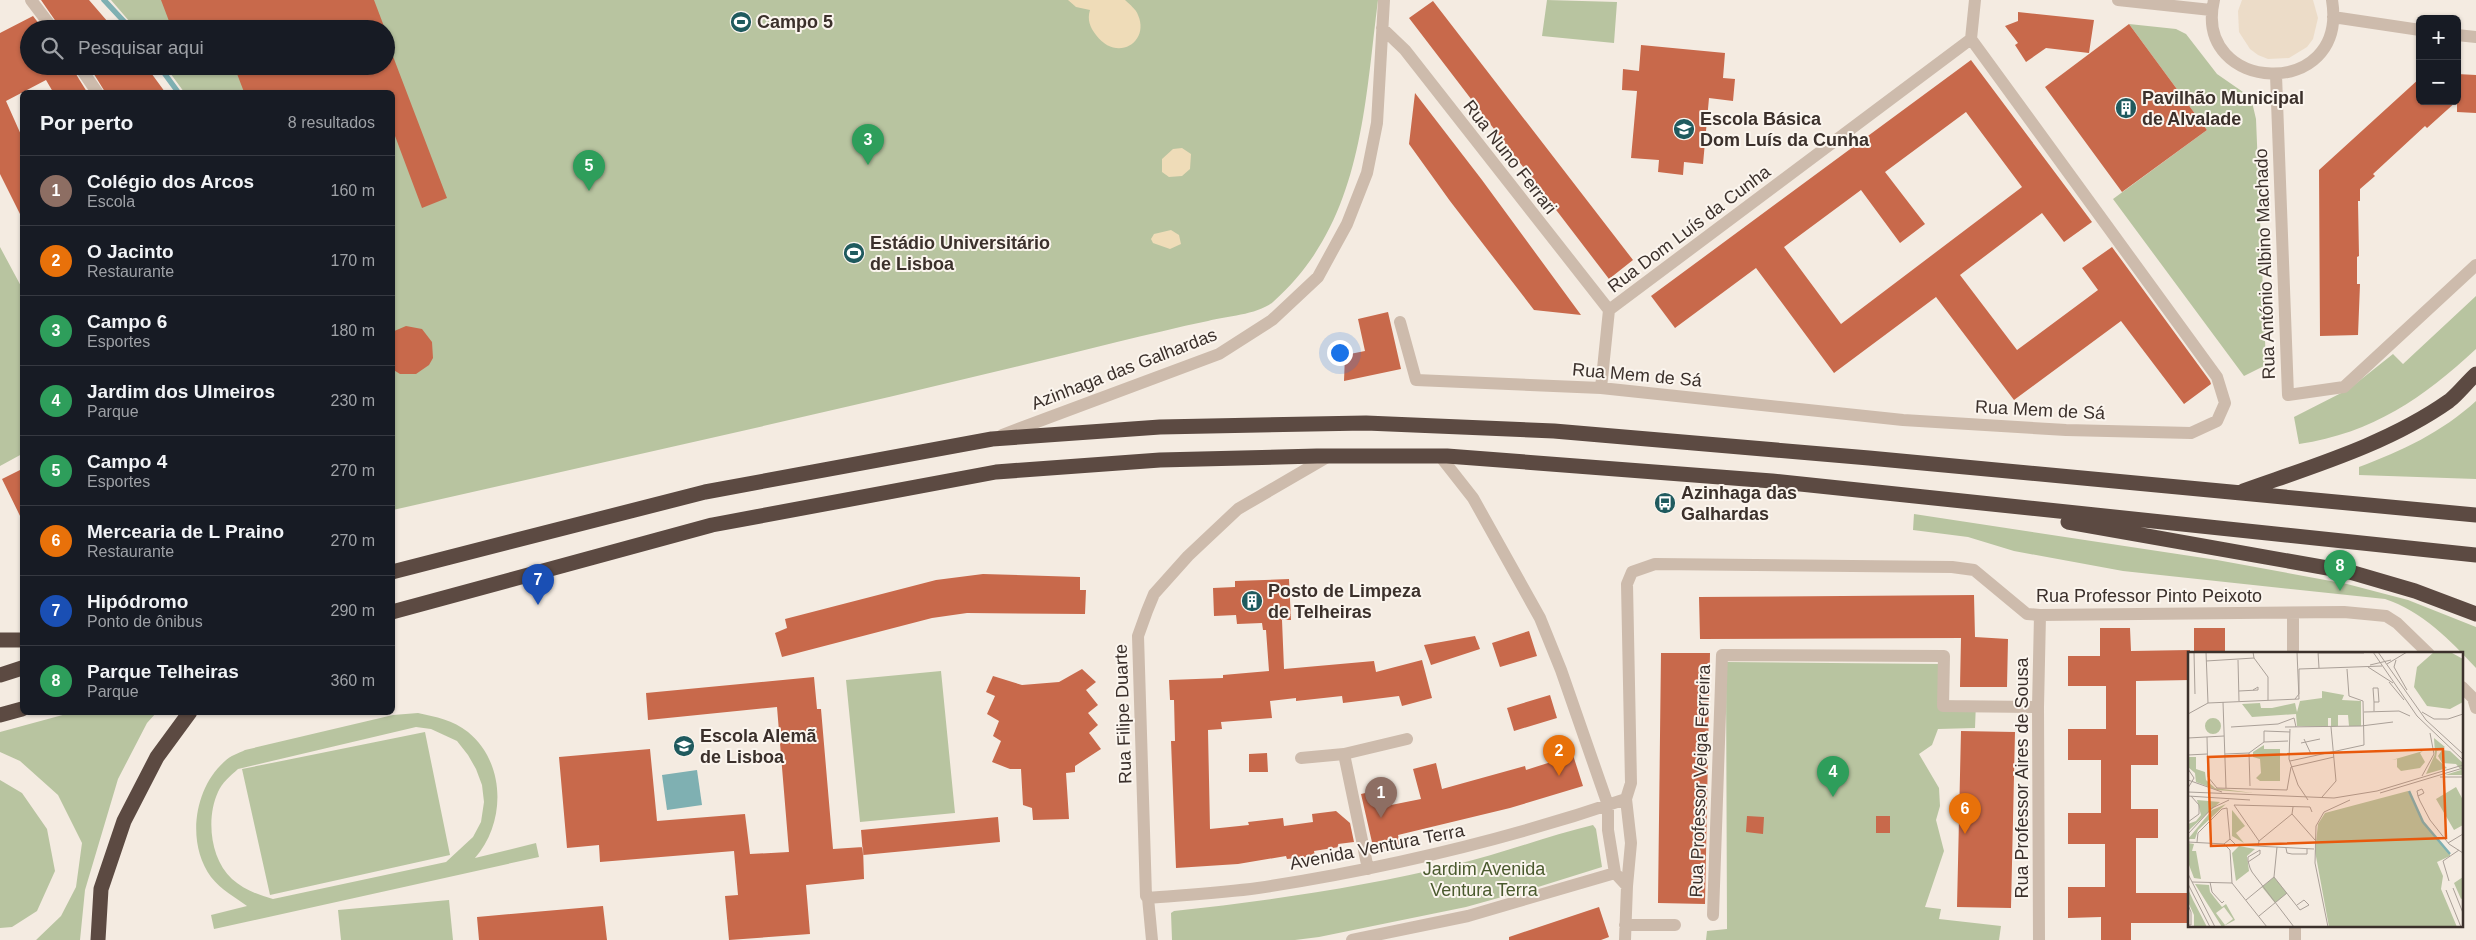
<!DOCTYPE html>
<html lang="pt">
<meta charset="utf-8">
<style>
:root{--surface:#171b24;--page:#242831;--text:#f1f3f6;--muted:#9ea1a6;--line:#363941;--accent:#7c3aed}
body{margin:0;font-family:Helvetica,sans-serif;background:var(--page);color:var(--text)}
.controls{position:absolute;right:15px;top:15px;display:grid;overflow:hidden;border-radius:8px;box-shadow:0 1px 4px #0004}
.controls button{width:45px;height:45px;display:grid;place-items:center;padding:0;border:0;border-bottom:1px solid var(--line);background:var(--surface);color:var(--text);font:25px sans-serif}
.you{position:absolute;left:1339px;top:352px;width:18px;height:18px;margin:-12px;border:4px solid #fff;border-radius:50%;background:#1a73e8;box-shadow:0 0 0 8px #1a73e833}
.badge{display:grid;place-items:center;width:32px;height:32px;border-radius:50%;background:var(--accent);color:#fff;font-size:16px;font-weight:700}
.pin{position:absolute;translate:-50% -41px;filter:drop-shadow(0 1px 2px #0008)}
.pin::after{content:'';position:absolute;top:26px;width:18px;height:15px;background:inherit;clip-path:polygon(0 0,100% 0,50% 100%)}
.list{margin:0;padding:0;list-style:none}
h2{display:flex;justify-content:space-between;align-items:center;height:65px;margin:0;padding:0 20px;font-size:21px}
h2 small{font-size:16px;font-weight:400;color:var(--muted)}
.list li{display:grid;grid-template-columns:32px 1fr auto;gap:15px;align-items:center;box-sizing:border-box;height:70px;padding:0 20px;border-top:1px solid var(--line)}
.list b{display:block;font-size:19px;white-space:nowrap}
.list p{margin:0;font-size:16px;white-space:nowrap;color:var(--muted)}
.list em{font-size:16px;font-style:normal;color:var(--muted)}
.icon{flex:none;width:28px;height:28px;fill:none;stroke:currentColor;stroke-width:2;stroke-linecap:round;stroke-linejoin:round}
.map{position:relative;flex:none;width:2476px;height:940px;overflow:hidden}
.search{position:absolute;background:var(--surface);box-shadow:0 1px 4px #0004;left:20px;top:20px;width:375px;height:55px;display:flex;align-items:center;gap:12px;box-sizing:border-box;padding:0 18px;border-radius:28px;color:var(--muted);font-size:19px}
.panel{position:absolute;background:var(--surface);box-shadow:0 1px 4px #0004;left:20px;top:90px;width:375px;height:625px;border-radius:8px}
.map>svg:first-child{display:block}
.green{fill:#b8c4a0;fill-rule:evenodd}
.sand{fill:#efdcb8}
.plaza{fill:#ecdcc8}
.water{fill:#7fb0b2}
.lines{fill:none;stroke-linecap:round;stroke-linejoin:round}
.stream{stroke:#7fb0b2;stroke-width:5.5}
.building{fill:#c8694b;fill-rule:evenodd}
.street{stroke:#cdbbac;stroke-width:12}
.highway{stroke:#5c4a42;stroke-width:15}
.labels{text-anchor:middle;dominant-baseline:central;stroke-width:4;stroke-linejoin:round;paint-order:stroke}
.poi-label{font-size:18px;font-weight:bold;fill:#3b302b;stroke:#fbf5ee;text-anchor:start}
.street-label{font-size:18px;fill:#3b302b;stroke:#fbf5ee}
.park-label{font-size:18px;fill:#4a5a2e;stroke:#fbf5ee}
.inset-river{fill:none;stroke:#7fb0b2;stroke-width:2.5}
.inset-road{fill:none;stroke:#aaa098;stroke-width:1}
.view{fill:#e8590c;fill-opacity:0.15;stroke:#e8590c;stroke-width:2.5}
.inset-edge{fill:none;stroke:#3b302b;stroke-width:2.5}
</style>
<div class="map">
<svg width="2476" height="940" viewBox="0 0 2476 940">
<rect width="100%" height="100%" fill="#f4ebe1"/>
<path class="green" d="M111 0H1378C1364 110 1362 223 1273 302 1257 315 1227 316 1208 321 1178 327 1147 335 1117 342 877 402 634 455 393 510L392 92H184L165 66H386V29H136Z
M1547 0 1617 2 1614 43 1542 36Z
M2129 24 2176 29 2186 34 2217 74 2243 92 2252 102 2256 119 2266 365 2244 376 2113 199 2207 130Z
M0 247 22 288V454L0 466Z
M2476 296V349C2423 398 2373 433 2299 444L2294 417 2349 389 2393 354 2403 364Z
M2476 401V479L2359 475V467C2402 451 2442 432 2476 401Z
M1914 514 2217 560 2347 584 2408 600 2476 627V668C2450 640 2422 611 2385 599L2123 571 2014 551 1968 537 1913 530Z
M1726 662 1939 664 1938 700 1976 702 1975 728 1938 729 1932 745 1919 754 1939 788 1940 806 1936 820 1944 851 1925 907 1941 909 1939 919 2001 926 1999 940H1706L1707 931 1727 929Z
M941 671 955 813 860 822 846 680Z
M70 713H156L147 723 118 779 85 890 80 940H36L61 916 76 887 82 843 58 795 20 761 0 752V732Z
M418 713C436 717 453 720 468 732 506 763 506 823 475 858L536 843 539 857 214 929 211 915 247 906C235 897 221 890 211 877 186 843 194 788 225 761 230 756 239 753 245 750L393 715ZM416 727 431 729 457 741 468 755 476 769 482 785 484 802 481 822 473 837 446 862 273 899C258 895 243 889 232 879 210 859 206 818 218 792 222 783 230 776 238 769Z
M425 732 450 855 270 895 242 769Z
M0 780 22 793 47 829 55 871 37 911 12 927 0 928Z
M1593 825 1596 829 1602 867 1538 887 1466 907 1319 937 1295 940H1172L1171 913 1174 911C1268 901 1362 887 1454 865 1501 854 1547 836 1593 825Z
M449 900 453 940H341L338 910Z"/>
<path class="sand" d="M1068 0H1125C1130 5 1136 9 1138 15 1150 42 1117 63 1096 35 1090 27 1087 20 1090 10L1076 7Z
M1182 148 1191 154 1190 169 1182 176 1169 177 1162 172V159L1173 149Z
M1171 230 1179 235 1181 244 1170 249 1153 243 1151 239 1154 234Z"/>
<path class="plaza" d="M2242 0H2313L2318 18 2313 39 2307 47 2289 58 2268 59 2258 55 2250 49 2239 32 2238 11Z"/>
<path class="water" d="M697 770 702 805 667 810 662 775Z"/>
<g class="lines">
<path class="stream" d="M104 0 131 29
M159 66 178 92"/>
</g>
<path class="building" d="M41 0H89L114 29H61Z
M161 0H374L385 29H172Z
M1433 1 1633 260 1609 279 1409 18Z
M2018 12 2094 20 2089 53 2046 48 2026 62 2015 45 2018 43 2005 26 2018 21Z
M33 16 43 29H29V66H71L87 92H53L46 80 6 101 22 137V218L0 174V33Z
M2129 24 2207 130 2122 192 2045 87Z
M386 38 447 198 422 208 392 128V92H244L234 66H386Z
M1641 45 1725 53 1723 78 1735 79 1733 101 1709 98 1703 164 1684 162 1683 175 1658 172 1659 160 1631 158 1637 91 1622 90 1623 69 1639 71Z
M1971 60 2092 222 2064 242 2042 213 1960 275 2017 350 2098 290 2082 268 2112 247 2210 381 2211 384 2184 404 2121 321 2014 400 1936 297 1834 373 1756 268 1675 328 1651 296ZM1966 112 2022 187 1841 324 1784 247 1861 190 1900 243 1925 224 1885 172Z
M89 66H146L165 92H105Z
M2457 74 2476 75V113L2457 112Z
M2420 78V101H2457L2427 128 2425 126 2373 174 2375 176 2360 189V201H2358L2359 256 2357 257V284H2360L2358 335 2320 336 2319 170Z
M1415 93 1482 180 1581 315 1534 310 1450 201 1409 144Z
M1388 312 1401 369 1344 381 1345 355 1365 351 1358 319Z
M406 326 422 329 432 342 433 358 429 365 416 374H400L392 369V332Z
M22 469V520L2 479Z
M983 574 1080 577V590H1086L1085 614 967 613 932 618 782 657 775 633 787 628 785 619 936 580Z
M1289 579 1291 620H1282L1284 669 1374 661 1376 672 1422 660 1432 698 1402 706 1399 696 1343 703 1342 696 1296 701V698L1270 701 1272 718 1221 722 1222 729 1208 730 1210 829 1249 825 1248 822 1283 818 1284 826 1313 822 1312 814 1336 811 1350 823 1354 842 1338 844 1339 847 1314 851 1315 856 1287 859 1286 856 1238 864 1176 868 1171 741H1175L1174 700H1170L1169 680 1223 678V675L1269 671 1266 630H1263L1262 623 1237 624 1236 615 1214 616 1213 588 1235 587V581Z
M1974 595 1975 637 2008 639 2007 687H1960L1961 638 1700 639 1699 597Z
M2100 628H2130L2131 651 2190 650V680L2136 681V735H2158V765H2131V809H2158V838H2136V893H2190V923H2131V940H2101V917L2068 918V887H2105V844H2068V813H2101V760H2068V729H2106V686H2068V656H2100Z
M2194 628H2225V654H2194Z
M1529 631 1537 656 1500 667 1492 643Z
M1475 636 1480 649 1431 665 1424 645Z
M1661 653H1710L1705 904 1658 903Z
M1082 669 1096 682 1086 690 1098 705 1088 713 1098 725 1089 733 1101 749 1075 766V772L1066 773 1069 819 1033 820 1032 808 1023 805 1021 769H1010L992 762 1001 741 993 736 999 721 987 714 995 696 986 692 993 676 1022 685 1059 682Z
M814 677 817 709H821L833 849 863 847 864 879 806 885 810 934 729 940 725 896 738 895 734 851 600 862 599 845 567 848 559 757 650 749 657 821 745 814 750 854 789 852 777 707 648 720 646 693Z
M1550 695 1557 718 1514 731 1507 708Z
M1961 731 2015 732 2011 908 1957 907Z
M1267 753 1268 772H1249V754Z
M1573 755 1583 786 1510 808 1398 835 1400 845 1374 851 1361 794 1387 788 1391 805 1421 799 1413 769 1436 763 1442 789 1525 766 1526 770Z
M1747 816 1764 817 1763 834 1746 832Z
M1876 816H1890V833H1876Z
M998 817 1000 842 863 855 861 830Z
M603 906 607 940H479L477 917Z
M1599 907 1609 937 1601 940H1509V937Z"/>
<g class="lines">
<path class="street" d="M31 0 53 29
M2118 0 2211 10
M2214 0C2192 94 2349 102 2332 0
M2333 17 2420 30
M1382 28 1405 50 1609 310
M2457 35 2476 37
M79 66 97 92
M2276 75 2288 395 2344 387 2476 265
M1400 322 1416 380 1601 388 1903 420 2066 430 2191 433 2217 421 2225 403 2217 377 1971 39 1975 0
M1601 388 1609 310 1971 39
M1002 435 1219 354 1272 320 1318 277 1347 224 1367 173 1377 123 1384 0
M1440 456 1473 498 1540 618 1561 670 1608 805V830L1615 873 1627 886 1625 940
M2293 613V654
M2462 687 2473 698 2476 708
M1344 754 1368 869
M1301 758 1344 754 1407 739
M1626 799 1631 843 1627 886
M1148 898C1184 895 1221 893 1258 888 1383 869 1506 840 1626 799L1631 783 1627 584 1632 572 1655 564 1952 567 1974 570 2027 614 2040 615 2344 612 2386 616 2397 623 2429 654
M1713 915 1722 655 1944 656 1943 706 2038 707
M1625 925H1675
M2295 926V940
M1152 940 1148 898 1146 896 1138 636 1147 611 1154 594 1188 556 1238 509 1329 456
M1352 940 1468 916 1615 873
M2039 940 2038 707 2040 615"/>
<path class="highway" d="M2243 491C2313 466 2388 444 2449 401 2459 393 2467 382 2476 374
M2068 522 2350 572 2415 591 2476 614
M392 572 705 492 992 439 1160 427 1366 423 1554 431 1869 458 2476 515
M392 612 712 525 996 472 1160 460 1317 456H1447L1772 481 2476 555
M0 640H22
M0 675 22 668
M0 715 22 709
M98 940 101 889 124 821 157 757 190 712"/>
</g>
<defs>
<g id="stadium-disc" transform="scale(1.125)"><circle r="9.5" fill="#1f5a5e" stroke="#fbf5ee"/><path d="M0-5a6.5 5 0 1 0 0 10a6.5 5 0 1 0 0-10ZM-3.5-1.8h7v3.6h-7Z" fill="#fff"/></g>
<g id="building-disc" transform="scale(1.125)"><circle r="9.5" fill="#1f5a5e" stroke="#fbf5ee"/><path d="M-4-6H4V6H1V3H-1V6H-4ZM-2.5-4.3h1.7v1.8h-1.7ZM.8-4.3h1.7v1.8H.8ZM-2.5-1h1.7V.8h-1.7ZM.8-1h1.7V.8H.8Z" fill="#fff"/></g>
<g id="school-disc" transform="scale(1.125)"><circle r="9.5" fill="#1f5a5e" stroke="#fbf5ee"/><path d="M0-5L7-2L0 1L-7-2ZM-4 1L0 2.5L4 1V4Q0 6-4 4Z" fill="#fff"/></g>
<g id="bus-disc" transform="scale(1.125)"><circle r="9.5" fill="#1f5a5e" stroke="#fbf5ee"/><path d="M-5-6H5V4H4V6H2V4H-2V6H-4V4H-5ZM-3.5-4V0h7V-4ZM-3.5 1.2v1.5H-2V1.2ZM2 1.2v1.5H3.5V1.2Z" fill="#fff"/></g>
</defs>
<g fill-rule="evenodd">
<use href="#stadium-disc" x="741" y="22"/>
<use href="#building-disc" x="2126" y="108"/>
<use href="#school-disc" x="1684" y="129"/>
<use href="#stadium-disc" x="854" y="253"/>
<use href="#bus-disc" x="1665" y="503"/>
<use href="#building-disc" x="1252" y="601"/>
<use href="#school-disc" x="684" y="746"/>
</g>
<g class="labels">
<g class="poi-label">
<text x="757" y="22">Campo 5</text>
<text x="2142" y="98">Pavilhão Municipal<tspan x="2142" dy="21">de Alvalade</tspan></text>
<text x="1700" y="119">Escola Básica<tspan x="1700" dy="21">Dom Luís da Cunha</tspan></text>
<text x="870" y="243">Estádio Universitário<tspan x="870" dy="21">de Lisboa</tspan></text>
<text x="1681" y="493">Azinhaga das<tspan x="1681" dy="21">Galhardas</tspan></text>
<text x="1268" y="591">Posto de Limpeza<tspan x="1268" dy="21">de Telheiras</tspan></text>
<text x="700" y="736">Escola Alemã<tspan x="700" dy="21">de Lisboa</tspan></text>
</g>
<g class="street-label">
<text transform="translate(1510 157) rotate(52)">Rua Nuno Ferrari</text>
<text transform="translate(1689 229) rotate(-37)">Rua Dom Luís da Cunha</text>
<text transform="translate(2265 264) rotate(-92)">Rua António Albino Machado</text>
<text transform="translate(1124 369) rotate(-21)">Azinhaga das Galhardas</text>
<text transform="translate(1637 375) rotate(5)">Rua Mem de Sá</text>
<text transform="translate(2040 410) rotate(3)">Rua Mem de Sá</text>
<text x="2149" y="596">Rua Professor Pinto Peixoto</text>
<text transform="translate(1123 714) rotate(-92)">Rua Filipe Duarte</text>
<text transform="translate(2022 778) rotate(-90)">Rua Professor Aires de Sousa</text>
<text transform="translate(1700 781) rotate(-88)">Rua Professor Veiga Ferreira</text>
<text transform="translate(1377 847) rotate(-11)">Avenida Ventura Terra</text>
</g>
<g class="park-label">
<text x="1484" y="869">Jardim Avenida<tspan x="1484" dy="21">Ventura Terra</tspan></text>
</g>
</g>
<g transform="translate(2188 652)">
<rect width="275" height="275" fill="#f4ebe1"/>
<path d="M246 0 264 1 275 7V50L262 57 239 54 226 35 229 15ZM134 39 156 43 154 48 173 49V74H161L160 63H150V74L143 75V66H140V75L109 74 108 62 64 65 54 52 72 51 73 56H84L107 51 109 60 112 49 134 46ZM17 74a8 8 0 1 1 16 0a8 8 0 1 1-16 0ZM246 86 257 95 249 99 248 106 259 116 238 122 247 102ZM76 93V97H92V129H72L68 126 73 121 72 107 65 105V100ZM254 98 262 99 275 111V123H257L273 118 268 112 254 111 250 104ZM235 99 232 101 237 110 232 116 213 119 209 115V107L204 108ZM8 105V117L17 120 18 128 27 136 65 141 29 138 8 130 7 121 0 115 1 105ZM268 135 275 148V173L266 178 248 147ZM220 139 234 169 262 202V204L249 210 255 224 253 237 269 275H141L127 199 130 172 137 161ZM9 148 32 150 0 179V172L8 169 13 163ZM38 152 10 178 7 187H0L24 158ZM44 158 57 174 48 181 56 191 44 184ZM0 191 6 192 4 199H8L13 227 6 226 1 213ZM51 194 67 197 59 204 61 219 48 229 44 201ZM86 225 99 241 87 251 74 235ZM275 225V246L273 247 266 231ZM7 232 21 233 22 240 34 255 38 252 47 268 34 275ZM36 255 45 267 37 273 28 261ZM0 237 5 248 19 275H0L6 274V263L0 250Z" fill="#b8c4a0" fill-rule="evenodd"/>
<path class="inset-river" d="M221 139 235 170 262 202"/>
<path class="inset-road" d="M6 0 7 42M18 0 20 51M65 0 66 6 80 25V48M130 0 131 16M185 0 229 64 275 108M190 0 238 68 275 102M130 1H176M50 8 51 49M208 8 206 15 219 38M18 9 66 6M199 12 219 0M182 13 203 8M180 15 205 31M111 17 194 14M201 30 216 48M51 39 70 38V35L65 38M107 47 111 42V17M35 50 38 136M186 50H191L190 36H185L186 50V59M176 60 211 59 222 64M234 60 246 67H260M0 62 20 51 111 47 109 0M260 67 275 62M43 75 90 72 106 66 108 75M97 75 173 74 205 70M102 77 101 107 110 133 120 148M19 85 20 125 29 136 99 138 103 115M0 86 36 84M116 87 123 102M76 90V79L102 80M113 91 132 87M61 101 62 134M37 102 61 101 76 90 100 89M0 103 19 102M102 109 176 93 175 49 161 44 159 17M103 115 146 105M0 117 6 126 0 136M234 124 246 102 242 81M252 125H275M0 128 34 140M0 140 146 146 189 139 275 113M192 141 275 116M0 144 62 148M230 144 236 141 234 137 229 139 230 144 232 149 242 168 261 192 275 201M134 145 148 129 143 75M104 162 127 188M0 170 11 162V153L3 144M0 182 24 156 41 148M71 189 104 162 105 155M0 190 36 192M9 190 10 181 34 157 39 156 42 187M260 191 275 182M36 192 42 198 44 231 79 275M36 192 42 187 48 193M48 193 126 197M70 194 71 189 46 153 122 155 124 160M98 196 99 201 104 202H119V197M60 210 72 202V198L60 205V209L62 216 64 220 106 275M0 222 27 275M86 225 112 258 121 253 116 248 109 253M261 229 255 209 271 198M4 230 44 231M22 230 24 240 34 251 36 249M0 232 22 275M265 236 275 261M258 238 273 275M58 248 86 225 89 195M0 253 3 260V273H0M71 264 99 241M140 275 127 211 128 174 136 160 162 148"/>
<path class="view" d="M255 97 258 186 23 194 20 105Z"/>
<rect width="275" height="275" class="inset-edge"/>
</g>
</svg>
<div class="controls">
<button>+</button>
<button>−</button>
</div>
<div class="you"></div>
<div class="pin badge" style="left:1381px;top:818px;background:#8d6e63">1</div>
<div class="pin badge" style="left:1559px;top:776px;background:#e8710a">2</div>
<div class="pin badge" style="left:868px;top:165px;background:#2e9e5b">3</div>
<div class="pin badge" style="left:1833px;top:797px;background:#2e9e5b">4</div>
<div class="pin badge" style="left:589px;top:191px;background:#2e9e5b">5</div>
<div class="pin badge" style="left:1965px;top:834px;background:#e8710a">6</div>
<div class="pin badge" style="left:538px;top:605px;background:#1a4fb4">7</div>
<div class="pin badge" style="left:2340px;top:591px;background:#2e9e5b">8</div>
<div class="search"><svg class="icon" aria-label="search" viewBox="0 0 24 24"><circle cx="10" cy="10" r="6"/><path d="M15 15l6 6"/></svg>Pesquisar aqui</div>
<section class="panel">
<h2>Por perto<small>8 resultados</small></h2>
<ul class="list">
<li><span class="badge" style="background:#8d6e63">1</span><div><b>Colégio dos Arcos</b><p>Escola</p></div><em>160 m</em></li>
<li><span class="badge" style="background:#e8710a">2</span><div><b>O Jacinto</b><p>Restaurante</p></div><em>170 m</em></li>
<li><span class="badge" style="background:#2e9e5b">3</span><div><b>Campo 6</b><p>Esportes</p></div><em>180 m</em></li>
<li><span class="badge" style="background:#2e9e5b">4</span><div><b>Jardim dos Ulmeiros</b><p>Parque</p></div><em>230 m</em></li>
<li><span class="badge" style="background:#2e9e5b">5</span><div><b>Campo 4</b><p>Esportes</p></div><em>270 m</em></li>
<li><span class="badge" style="background:#e8710a">6</span><div><b>Mercearia de L Praino</b><p>Restaurante</p></div><em>270 m</em></li>
<li><span class="badge" style="background:#1a4fb4">7</span><div><b>Hipódromo</b><p>Ponto de ônibus</p></div><em>290 m</em></li>
<li><span class="badge" style="background:#2e9e5b">8</span><div><b>Parque Telheiras</b><p>Parque</p></div><em>360 m</em></li>
</ul>
</section>
</div>
